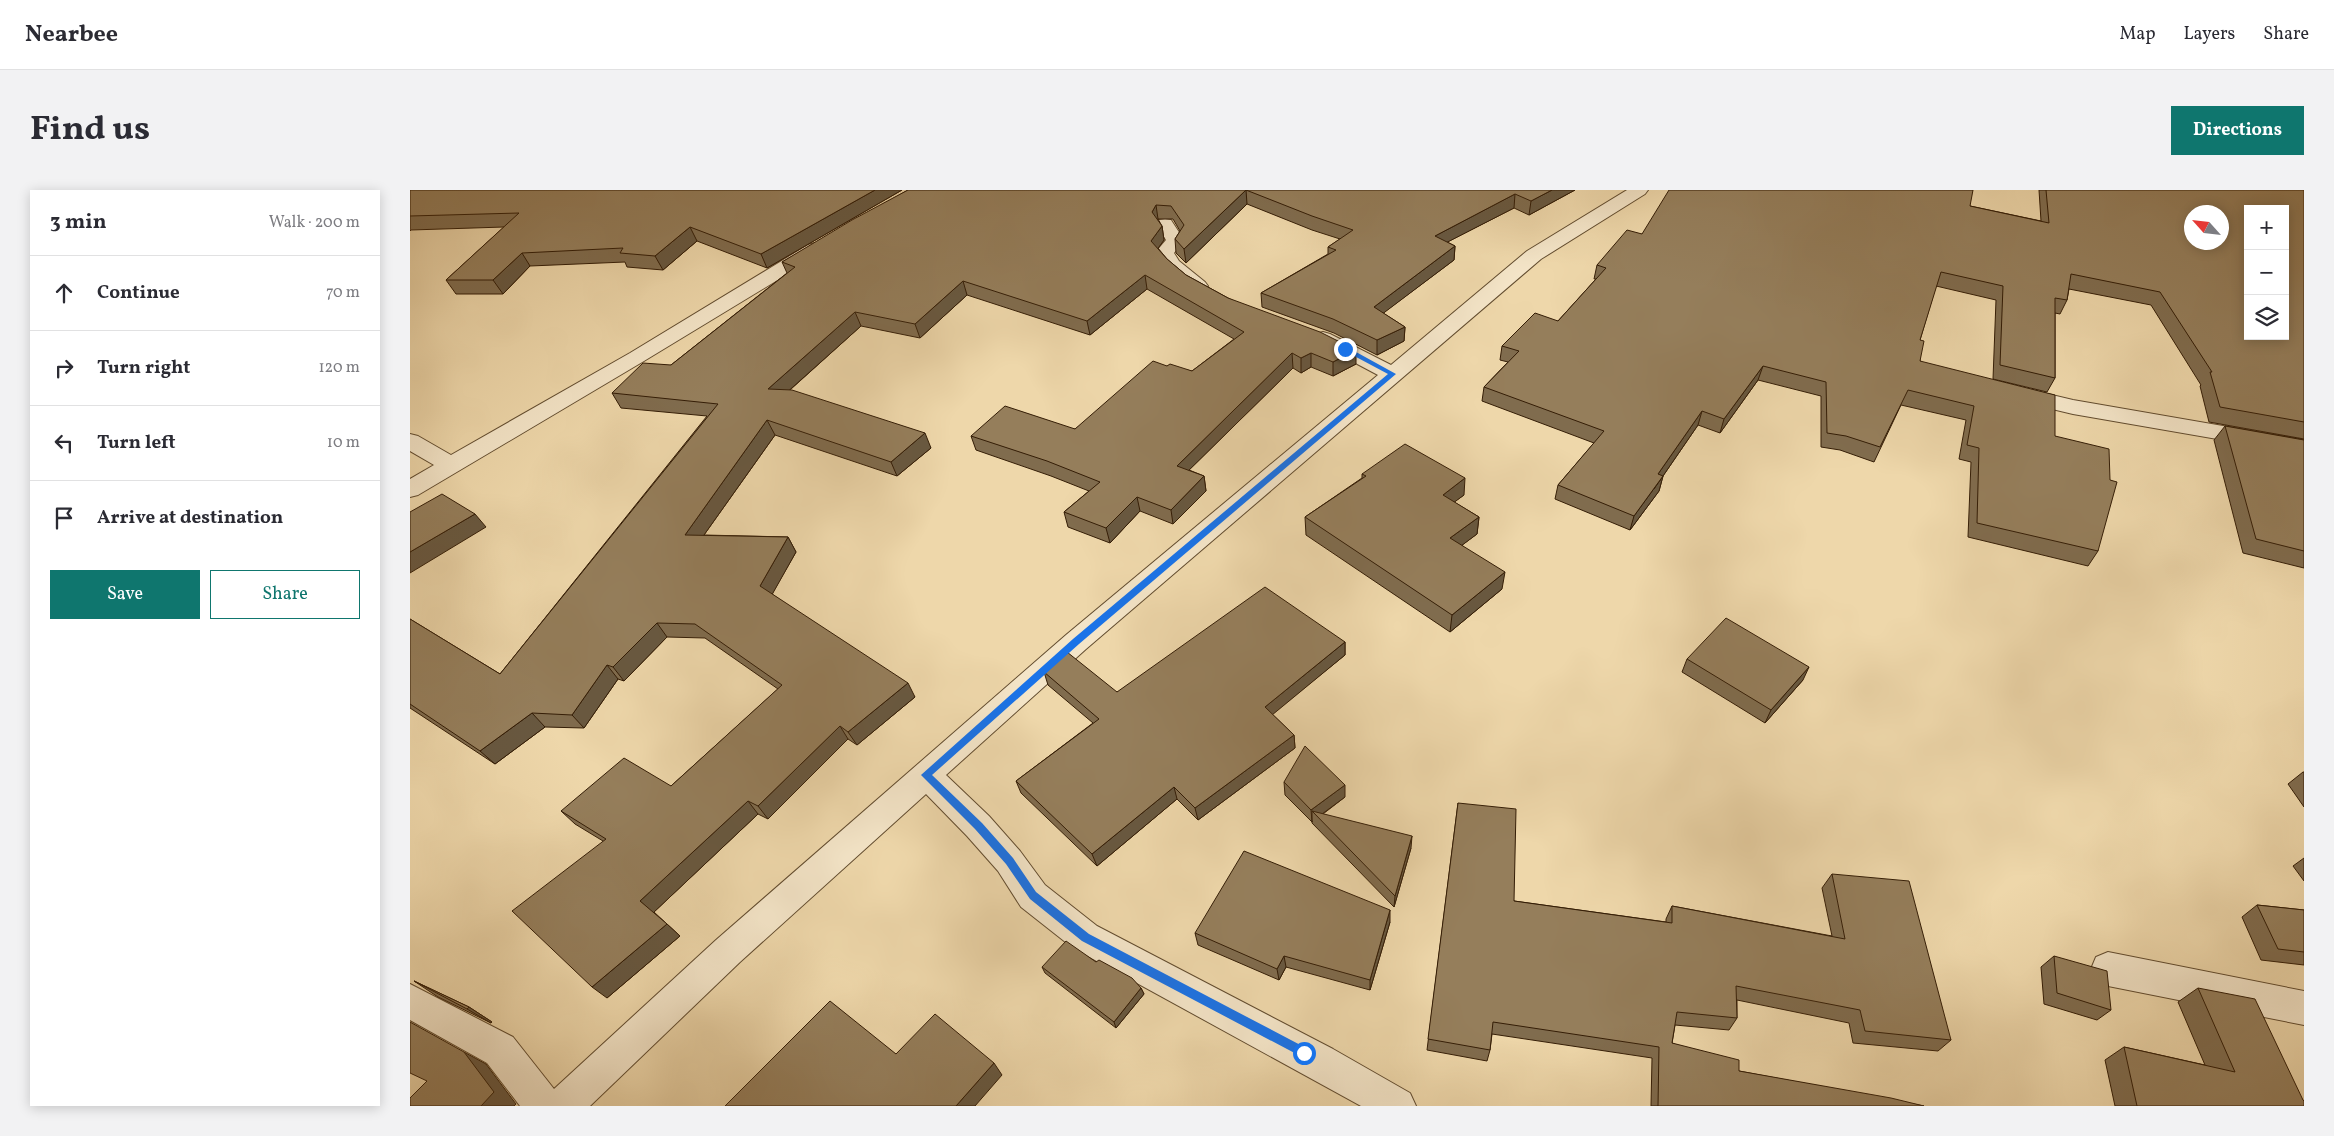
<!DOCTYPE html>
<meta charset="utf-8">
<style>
:root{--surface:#fff;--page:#f2f2f3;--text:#2b2b33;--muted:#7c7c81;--line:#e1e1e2;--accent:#0f766e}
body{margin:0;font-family:Vollkorn,serif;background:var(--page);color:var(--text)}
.controls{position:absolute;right:15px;top:15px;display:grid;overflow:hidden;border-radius:0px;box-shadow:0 2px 12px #0003}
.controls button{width:45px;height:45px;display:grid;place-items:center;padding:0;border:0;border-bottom:1px solid var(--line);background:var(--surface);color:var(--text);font:25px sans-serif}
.compass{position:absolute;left:1774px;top:15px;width:45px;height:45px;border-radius:50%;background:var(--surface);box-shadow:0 2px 12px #0003;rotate:297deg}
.stop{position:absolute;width:15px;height:15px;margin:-11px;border:4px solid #1a73e8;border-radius:50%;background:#fff}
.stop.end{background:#1a73e8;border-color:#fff;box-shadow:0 1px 5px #0008}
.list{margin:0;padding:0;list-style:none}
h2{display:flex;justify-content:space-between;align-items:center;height:65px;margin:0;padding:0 20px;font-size:21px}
h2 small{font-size:16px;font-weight:400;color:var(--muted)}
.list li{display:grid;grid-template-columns:32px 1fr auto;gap:15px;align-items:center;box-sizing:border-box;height:75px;padding:0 20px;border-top:1px solid var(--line)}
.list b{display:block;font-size:19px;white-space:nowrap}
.list em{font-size:16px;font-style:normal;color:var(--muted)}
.actions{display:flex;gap:10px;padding:15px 20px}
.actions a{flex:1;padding:11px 0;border:1px solid var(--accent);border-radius:0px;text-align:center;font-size:18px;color:var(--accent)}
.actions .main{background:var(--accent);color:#fff}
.icon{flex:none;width:28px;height:28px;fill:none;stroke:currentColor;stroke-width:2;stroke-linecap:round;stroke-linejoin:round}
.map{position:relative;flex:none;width:1894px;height:916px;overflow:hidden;border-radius:0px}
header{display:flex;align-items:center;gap:30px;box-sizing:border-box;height:70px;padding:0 25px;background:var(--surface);border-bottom:1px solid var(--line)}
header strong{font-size:24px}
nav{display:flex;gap:28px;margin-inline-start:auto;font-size:18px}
.intro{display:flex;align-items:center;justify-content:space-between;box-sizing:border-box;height:120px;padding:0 30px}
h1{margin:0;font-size:35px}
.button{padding:12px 22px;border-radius:0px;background:var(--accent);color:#fff;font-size:18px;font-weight:700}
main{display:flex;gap:30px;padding:0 30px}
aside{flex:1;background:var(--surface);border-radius:0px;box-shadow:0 2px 12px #0003}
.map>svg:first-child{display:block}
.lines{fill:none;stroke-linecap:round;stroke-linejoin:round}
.minor-casing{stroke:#624c2f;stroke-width:2}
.minor{fill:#f4e5c8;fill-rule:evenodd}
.wall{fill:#806c4e;stroke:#341d06}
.shaded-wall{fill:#685840;stroke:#341d06}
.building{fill:#957e5b;stroke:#341d06;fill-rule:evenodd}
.route{fill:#1a73e8}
</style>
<header>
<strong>Nearbee</strong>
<nav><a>Map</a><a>Layers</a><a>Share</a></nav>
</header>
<div class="intro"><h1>Find us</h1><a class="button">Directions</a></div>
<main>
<aside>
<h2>3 min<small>Walk · 200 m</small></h2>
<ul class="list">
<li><svg class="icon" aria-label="ahead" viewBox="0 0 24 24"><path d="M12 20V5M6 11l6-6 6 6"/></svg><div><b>Continue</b></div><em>70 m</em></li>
<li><svg class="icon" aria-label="right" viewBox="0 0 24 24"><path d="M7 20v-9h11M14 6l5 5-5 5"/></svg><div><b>Turn right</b></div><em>120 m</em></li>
<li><svg class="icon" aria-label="left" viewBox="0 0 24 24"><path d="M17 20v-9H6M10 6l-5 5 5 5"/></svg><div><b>Turn left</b></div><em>10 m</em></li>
<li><svg class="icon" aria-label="arrive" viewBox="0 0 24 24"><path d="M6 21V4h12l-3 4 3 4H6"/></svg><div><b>Arrive at destination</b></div></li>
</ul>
<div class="actions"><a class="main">Save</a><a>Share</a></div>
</aside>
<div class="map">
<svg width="1894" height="916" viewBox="0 0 1894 916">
<rect width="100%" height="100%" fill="#eed7aa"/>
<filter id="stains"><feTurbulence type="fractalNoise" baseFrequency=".004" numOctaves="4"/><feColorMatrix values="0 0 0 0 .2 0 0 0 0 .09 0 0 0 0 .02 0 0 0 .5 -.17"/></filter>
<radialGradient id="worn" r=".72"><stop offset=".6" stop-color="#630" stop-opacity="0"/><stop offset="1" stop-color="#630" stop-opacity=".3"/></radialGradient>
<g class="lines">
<g class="minor-casing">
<path id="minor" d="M1217 0H1238L1235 4 1131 69 676 459 536 585 579 626 610 661 635 695 687 736 923 859 1000 903 1006 916H951L663 758 611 717 588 681 557 646 516 604 330 772 180 916H110L77 873 0 830V794L103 847 144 899 306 750 656 445 968 185 906 152 903 148 906 144 913 142 920 144 981 175 1117 61Z
M755 29 761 30 774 50 764 63 769 71 795 92 798 96 795 100C774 105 755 78 745 63L756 50 746 34 749 30Z
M405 53 412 55 414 59 412 63 234 171 8 305 0 307V289L24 275 0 261V244L8 246 41 265 220 163 398 55Z
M1608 197 1663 210 1894 250V264L1663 224 1600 209 1597 204 1600 199Z
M1698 762 1894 801V835L1698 796 1686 791 1681 779 1686 767Z"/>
</g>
<use href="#minor" class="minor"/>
</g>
<path class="wall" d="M0 0H492L357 78 287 51 253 80 217 77 215 72 120 76 93 104H46L36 90 94 37 1 40 0 41Z
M498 0H1165L1119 25 1104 18 1037 52 1045 56 1044 70 973 123 995 137 994 151 967 165 924 143 852 117 851 103 918 64V57L930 49 902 40 837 14 776 73 766 63 765 49 770 41 763 29H748L752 36 754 50 748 58 757 69 776 85 818 108 946 174 923 186 901 177 891 183 883 178 779 280 794 286 796 301 763 334 730 321 700 353 658 337 654 322 679 301 641 286 566 260 561 246 665 239 757 176 782 181 824 149 737 99 680 145 557 105 510 148 451 136 380 200 521 258 487 286 365 245 294 345 378 347 386 362 362 404 505 507 447 555 438 549 358 629 348 624 244 722 270 746 197 808 193 651 165 634 151 621 261 596 368 499 295 448 257 447 214 491 208 489 174 538 135 537 85 574 0 518V429L90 484 297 226 211 218 202 203 261 175 377 83 372 72Z
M1629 0H1894V249L1799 232 1790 196 1791 195 1741 115 1659 99 1657 110 1650 124 1645 123V188L1637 202 1583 189 1586 110 1526 96 1510 150V171L1645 246 1688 361 1678 376 1558 347 1561 272 1549 269 1556 230 1491 215 1464 272 1430 260 1411 257V206L1348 190 1310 243 1288 235 1253 286 1249 301 1220 340 1145 309 1148 295 1184 253 1072 211 1074 197 1098 172 1090 170 1092 156 1148 131 1186 89H1184L1187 75 1232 44 1560 16 1631 31Z
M1815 236 1894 250V378L1833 363 1804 250Z
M952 284 1054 305 1044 312 1069 327 1067 344 1052 355 1092 399 1040 442 896 345 895 327 952 288Z
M935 452V465L862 524 884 545 885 558 788 630 767 609 687 676 611 603 606 591 683 533 638 495 634 482 707 502Z
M1277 469 1393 490 1355 533 1272 482Z
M1893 582H1894V617L1878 594Z
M874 592 935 607 913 624 1001 658 984 717 902 633V631V632L875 605Z
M1048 613 1104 711 1256 732V729L1262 716 1422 746 1412 698 1422 684 1541 850 1528 861 1443 853 1439 833 1327 810V828L1319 840 1265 835 1262 853 1329 881 1514 916H1241L1242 868 1082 844 1080 860 1077 871 1017 860Z
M1894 668V691L1883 676Z
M1847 715 1894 720V775L1851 770 1832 727Z
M980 732 960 800 876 777 869 790 788 755 785 743Z
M1644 766 1701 820 1687 830 1634 814 1631 777Z
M686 772 731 798 734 804 706 838 635 783 632 777Z
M4 791 59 817 82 832 81 833 28 807Z
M1788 798 1893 910 1894 916H1705L1695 870 1714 857 1795 875 1768 812Z"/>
<path class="shaded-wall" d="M465 0H492L357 78 351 64Z
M836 0 837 14 776 73 774 59Z
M1142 0H1165L1119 25 1121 11Z
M1105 4 1104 18 1024 59 1025 46Z
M746 15 748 29 744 35 742 22Z
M752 36 754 50 744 64 741 51Z
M280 37 287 51 253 80 245 66Z
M1045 56 1044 70 963 131 964 117Z
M112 63 120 76 93 104 83 90Z
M735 85 737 99 680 145 677 131Z
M553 91 557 105 510 148 505 134Z
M445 122 451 136 365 213 358 199Z
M995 137 994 151 967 165V150Z
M946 160V174L923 186V172Z
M882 163 883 178 769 290 767 276Z
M901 163V177L891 183V168Z
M1353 176 1348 190 1310 243 1314 229Z
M1292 221 1288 235 1244 299 1248 284Z
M357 230 365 245 284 359 275 345Z
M515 243 521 258 487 286 481 272Z
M794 286 796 301 763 334 761 320Z
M1253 286 1249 301 1220 340 1224 326Z
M1055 288 1054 305 1031 322 1033 305Z
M727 307 730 321 700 353 696 338Z
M65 324 76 337 0 383V362Z
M1069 327 1067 344 1039 365 1040 348Z
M378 347 386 362 359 410 350 396Z
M1095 382 1092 399 1040 442 1042 425Z
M247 433 257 447 214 491 203 477Z
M935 452V465L856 530 855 517Z
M197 475 208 489 174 538 162 525Z
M1399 477 1393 490 1355 533 1361 520Z
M498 493 505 507 447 555 438 542Z
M122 523 135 537 85 574 70 561Z
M430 536 438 549 358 629 348 616Z
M884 545 885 558 788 630 785 618Z
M935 595V607L908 627 902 621V632L901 620Z
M764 597 767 609 687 676 682 664Z
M338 611 348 624 243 723 230 711Z
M1002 646 1001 658 984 717 985 706Z
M980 720V732L960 800V790Z
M257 734 270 746 197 808 182 797Z
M874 766 876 777 869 790 867 779Z
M731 798 734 804 706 838 704 832Z
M59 817 82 832 81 833 57 819Z
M54 862 76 874 106 914 104 916H71Z
M584 873 592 885 565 916H546Z"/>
<path class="building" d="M0 0H465L351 64 280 37 245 66 210 63 213 58 112 63 83 90H36L109 23 0 26Z
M498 0H1142L1121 11 1105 4 1025 46 1045 56 964 117 995 137 967 150 923 129 851 103 926 60 918 57 943 40 902 26 836 0 774 59 765 49 774 35 761 16 746 15 742 22 752 36 741 51 757 69 776 85 818 108 910 142 946 160 923 172 901 163 891 168 882 163 767 276 794 286 761 320 727 307 696 338 654 322 690 292 637 271 561 246 595 216 665 239 743 171 757 176 760 174 782 181 834 142 735 85 677 131 553 91 505 134 445 122 358 199 382 200 515 243 481 272 357 230 275 345 378 347 350 396 498 493 438 542 430 536 348 616 338 611 230 711 257 734 182 797 102 721 196 649 151 621 214 568 261 596 372 495 285 434 247 433 203 477 197 475 162 525 122 523 70 561 0 514V429L90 484 308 214 202 203 233 173 261 175 385 77 372 72 442 30Z
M1259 0H1563L1560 16 1639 33 1636 0H1894V232L1810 217 1800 182H1802L1750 102 1661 84 1657 110 1645 108V188L1590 175 1593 96 1531 82 1510 150 1514 151 1510 171 1645 205V246L1699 259 1700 290 1707 292 1688 361 1567 333 1569 258 1557 255 1564 216 1498 200 1470 257 1436 246 1417 243 1416 192 1353 176 1314 229 1292 221 1248 284 1253 286 1224 326 1148 295 1194 241 1074 197 1109 161 1092 156 1125 123 1148 131 1196 78 1187 75 1217 40 1232 44ZM1838 19H1875V146H1838ZM1782 22H1812V52H1782Z
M1815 236 1894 250V361L1846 349Z
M995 254 1055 288 1033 305 1069 327 1040 348 1095 382 1042 425 895 327 956 286 952 284Z
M32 304 65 324 0 362V322Z
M855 397 935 452 855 517 884 545 785 618 764 597 682 664 606 591 689 529 634 482 657 462 707 502Z
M1316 428 1399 477 1361 520 1277 469Z
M895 556 935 595 901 620 874 592Z
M1048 613 1106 619 1104 711 1262 733V716L1435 749 1422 684 1499 691 1541 850 1455 841 1450 820 1326 796 1327 828 1267 822 1262 853 1329 870V881L1481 908 1514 916H1248L1249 857 1083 832 1080 860 1018 849Z
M902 621 1002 646 985 706Z
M834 661 980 720 960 790 874 766 867 779 785 743Z
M1847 715 1894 720V762L1868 759Z
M656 751 686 772 689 770 722 788 731 798 704 832 632 777Z
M1644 766 1697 781 1701 820 1647 803Z
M4 791 59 817 57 819Z
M1788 798 1845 809 1893 910 1894 911V916H1727L1714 857 1825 882Z
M420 811 486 864 525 824 584 873 546 916H315Z
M0 832 54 862 84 902 71 916H0V908L17 891 0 883Z"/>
<path class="route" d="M933 157H937L986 184 669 454 522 585 572 633 603 668 626 702 679 744 898 859V867L894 868 672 751 620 709 596 674 565 639 511 585 663 449 978 184 933 160Z"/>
<rect width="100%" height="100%" filter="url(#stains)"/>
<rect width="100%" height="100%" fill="url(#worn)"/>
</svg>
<div class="controls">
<button>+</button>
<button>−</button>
<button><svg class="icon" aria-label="layers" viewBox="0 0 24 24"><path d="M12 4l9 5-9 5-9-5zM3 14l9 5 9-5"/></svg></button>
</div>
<svg class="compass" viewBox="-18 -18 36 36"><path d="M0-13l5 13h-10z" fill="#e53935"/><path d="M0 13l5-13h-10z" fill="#7c7c81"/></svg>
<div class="stop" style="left:894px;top:863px"></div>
<div class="stop end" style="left:935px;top:159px"></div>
</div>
</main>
